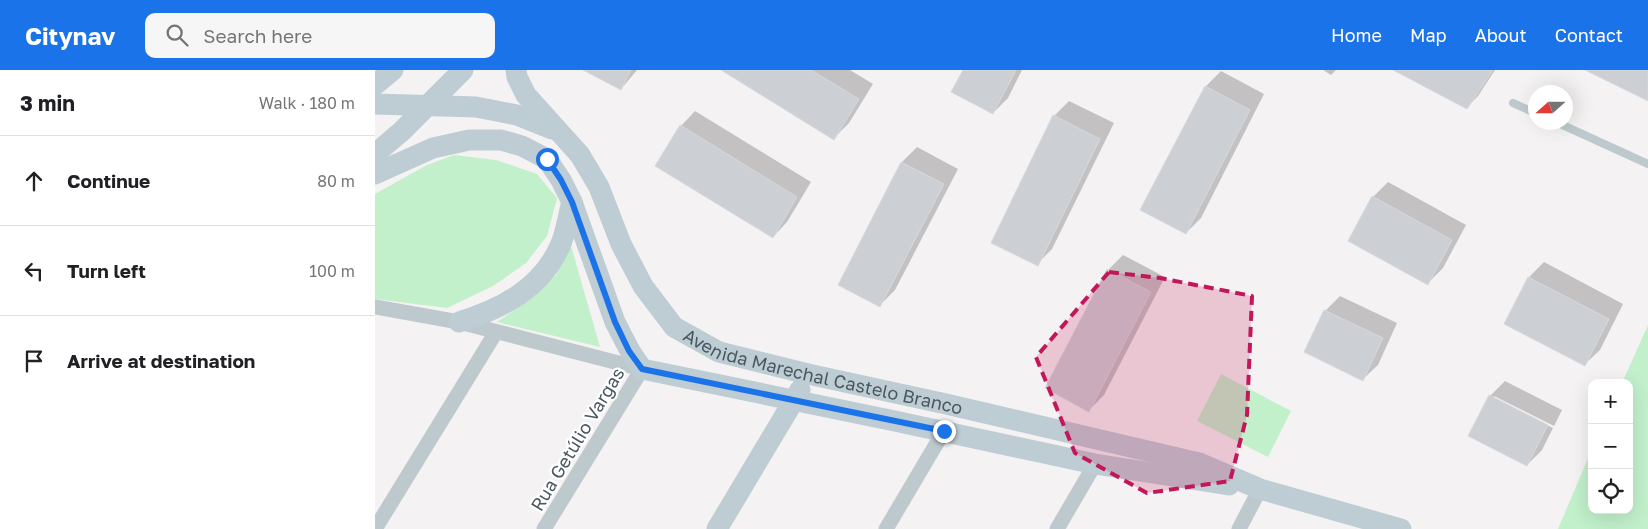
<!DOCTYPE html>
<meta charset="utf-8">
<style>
:root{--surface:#fff;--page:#f6f6f6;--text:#202124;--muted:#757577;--line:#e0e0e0;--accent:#1a73e8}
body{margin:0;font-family:"Golos Text",sans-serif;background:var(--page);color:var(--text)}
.controls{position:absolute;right:15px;bottom:15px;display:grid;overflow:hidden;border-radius:10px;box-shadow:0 5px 20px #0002}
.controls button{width:45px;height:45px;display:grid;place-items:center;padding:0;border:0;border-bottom:1px solid var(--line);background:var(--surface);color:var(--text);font:25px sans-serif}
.compass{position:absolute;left:1153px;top:15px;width:45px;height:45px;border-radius:50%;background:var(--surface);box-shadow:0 5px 20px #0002;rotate:249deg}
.stop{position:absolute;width:15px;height:15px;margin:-11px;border:4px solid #1a73e8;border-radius:50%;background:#fff}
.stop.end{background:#1a73e8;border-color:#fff;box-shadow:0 1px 5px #0008}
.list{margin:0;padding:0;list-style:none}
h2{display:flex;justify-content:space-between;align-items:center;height:65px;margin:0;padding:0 20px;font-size:21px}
h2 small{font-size:16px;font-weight:400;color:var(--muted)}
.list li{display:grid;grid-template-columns:32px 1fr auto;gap:15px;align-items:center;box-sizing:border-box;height:90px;padding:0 20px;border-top:1px solid var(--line)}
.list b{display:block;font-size:19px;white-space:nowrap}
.list em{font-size:16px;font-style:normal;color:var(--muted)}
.icon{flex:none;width:28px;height:28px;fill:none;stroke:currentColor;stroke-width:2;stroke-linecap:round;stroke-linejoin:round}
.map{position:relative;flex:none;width:1273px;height:459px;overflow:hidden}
header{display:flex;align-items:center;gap:30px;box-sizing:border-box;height:70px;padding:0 25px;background:var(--accent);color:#fff}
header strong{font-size:24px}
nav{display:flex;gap:28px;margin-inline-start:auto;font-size:18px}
.search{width:350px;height:45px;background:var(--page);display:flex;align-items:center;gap:12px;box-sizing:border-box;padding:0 18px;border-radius:10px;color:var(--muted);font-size:19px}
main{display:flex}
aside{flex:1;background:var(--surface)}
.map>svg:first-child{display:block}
.green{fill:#c2f0cb}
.shadow{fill:#0003}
.building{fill:#ccd0d4;stroke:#d6d9dd}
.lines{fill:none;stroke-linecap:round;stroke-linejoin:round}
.lane{stroke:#bec9ce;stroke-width:8}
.street{stroke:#bec9ce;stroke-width:15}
.secondary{stroke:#beccd3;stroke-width:21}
.route{stroke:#1a73e8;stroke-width:6}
.marked{fill:#c2185b;fill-opacity:0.2;stroke:#c2185b;stroke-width:4;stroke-dasharray:10 6;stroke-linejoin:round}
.labels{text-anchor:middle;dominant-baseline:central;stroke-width:4.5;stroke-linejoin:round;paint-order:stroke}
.street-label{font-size:18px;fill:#4a5960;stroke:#fff}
</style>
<header>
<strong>Citynav</strong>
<div class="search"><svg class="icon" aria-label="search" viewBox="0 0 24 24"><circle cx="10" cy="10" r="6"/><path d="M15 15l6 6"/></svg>Search here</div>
<nav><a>Home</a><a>Map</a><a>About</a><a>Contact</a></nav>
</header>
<main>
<aside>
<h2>3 min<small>Walk · 180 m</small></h2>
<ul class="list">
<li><svg class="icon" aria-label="ahead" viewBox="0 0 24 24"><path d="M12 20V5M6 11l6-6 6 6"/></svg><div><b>Continue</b></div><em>80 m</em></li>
<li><svg class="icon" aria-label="left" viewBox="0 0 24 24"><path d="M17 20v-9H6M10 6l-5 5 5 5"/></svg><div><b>Turn left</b></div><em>100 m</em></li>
<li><svg class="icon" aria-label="arrive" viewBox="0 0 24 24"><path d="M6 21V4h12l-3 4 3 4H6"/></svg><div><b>Arrive at destination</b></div></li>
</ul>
</aside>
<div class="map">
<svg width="1273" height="459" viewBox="0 0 1273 459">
<rect width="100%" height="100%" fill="#f4f2f2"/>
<path class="green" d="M79 85 121 90 162 104 182 128 172 166 151 193 118 216 72 238 0 229V124L52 95Z
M194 169 225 277 122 252 147 235 181 205Z
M1273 255V459H1183L1217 379V440H1254V313H1247Z
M846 304 916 341 893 387 822 351Z"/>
<path class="shadow" d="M211 0H262L246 19Z
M348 0H475L498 14 474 53 459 68Z
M589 0H647L633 28 618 43Z
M948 0H961L956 5Z
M1021 0H1120L1103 26 1091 38Z
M846 1 889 24 826 148 811 163 767 140 831 16Z
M694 31 739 53 677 179 662 194 679 46Z
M320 41 436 112 412 152 398 167 306 56Z
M542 77 583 99 520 220 505 235 465 214 527 92Z
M1013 112 1091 155 1068 198 1053 213 998 127Z
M748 185 790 207 729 325 714 340 733 200Z
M1169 192 1248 234 1225 280 1210 294 1154 207Z
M965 226 1022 253 1003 295 988 309 950 241Z
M1130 311 1187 340 1179 356 1119 326V329L1178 358 1167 380 1152 395 1115 326Z"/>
<path class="building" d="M208 0H256L246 20Z
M346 0H436L484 29 459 70Z
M588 0H641L618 44 576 22Z
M1018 0H1118L1092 39Z
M1210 0H1273V31Z
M830 16 875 40 811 164 765 140Z
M678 45 725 69 663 196 616 173Z
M305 55 422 127 398 168 280 96Z
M526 92 569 114 505 237 463 215Z
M997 126 1077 170 1053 215 973 171Z
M732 199 776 222 714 342 670 318Z
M1153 207 1234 249 1210 296 1129 254Z
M949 240 1008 268 988 311 929 282Z
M1114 325 1173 355 1152 396 1093 366Z"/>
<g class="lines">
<path class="lane" d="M1138 33 1160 43
M1181 52 1273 94"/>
<path class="street" d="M0 237 84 252 267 299 169 459
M0 459 121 262
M511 459 569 361
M682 459 720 394
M864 459 885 419"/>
<g class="secondary">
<path id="s1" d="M141 0 142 7 151 25 205 85 224 117 246 174 268 216 299 257 344 282 433 304 571 334 824 393 885 419 1026 459"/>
<path d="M0 15 18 0"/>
<path d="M0 34 101 37 142 45 177 59"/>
<path d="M0 84 27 61 88 0"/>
<path d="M0 104 58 78 94 70H126L147 76 172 89 186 110 197 132 240 252 255 281 267 299 515 350 720 394 854 415"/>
<path d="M84 252C126 239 166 219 185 176 191 163 193 146 197 132"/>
<path d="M342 459 425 320"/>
</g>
</g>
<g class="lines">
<path class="route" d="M172 89 186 110 197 132 240 252 254 281 267 299 569 361"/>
</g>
<path class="marked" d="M734 202 785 208 877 226 872 345 855 411 772 423 700 383 661 287Z"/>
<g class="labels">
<g class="street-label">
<text stroke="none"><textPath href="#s1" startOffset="462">Avenida Marechal Castelo Branco</textPath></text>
<text transform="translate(202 369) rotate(-59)">Rua Getúlio Vargas</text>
</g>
</g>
</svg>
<div class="controls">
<button>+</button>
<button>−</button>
<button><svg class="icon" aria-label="locate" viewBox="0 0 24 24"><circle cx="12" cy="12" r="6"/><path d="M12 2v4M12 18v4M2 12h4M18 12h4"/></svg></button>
</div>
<svg class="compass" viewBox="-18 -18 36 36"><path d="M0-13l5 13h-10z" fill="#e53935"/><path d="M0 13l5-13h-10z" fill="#757577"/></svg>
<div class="stop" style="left:172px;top:89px"></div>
<div class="stop end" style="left:569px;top:361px"></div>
</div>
</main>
